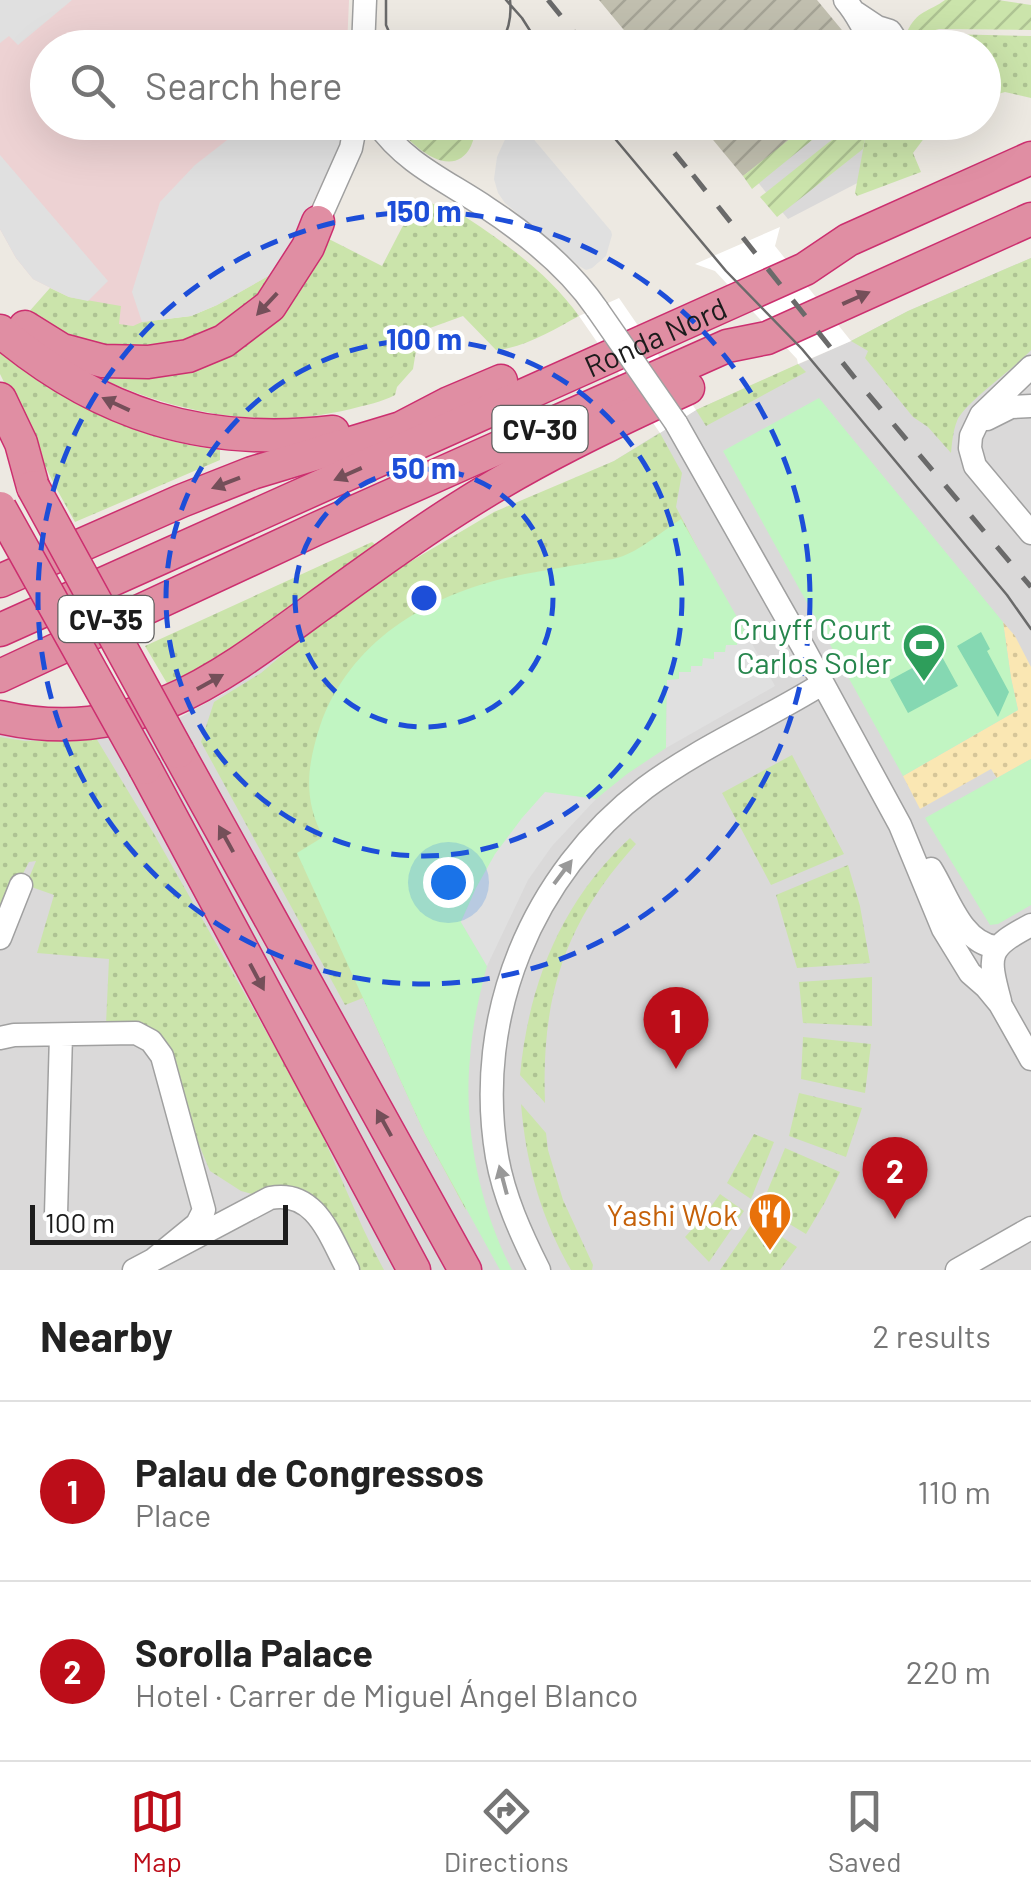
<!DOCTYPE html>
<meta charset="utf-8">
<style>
:root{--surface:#fff;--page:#f2f2f2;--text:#222;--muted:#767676;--line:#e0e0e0;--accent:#bc0d19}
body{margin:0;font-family:Barlow,sans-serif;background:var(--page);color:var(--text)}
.scale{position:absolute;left:30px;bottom:25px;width:258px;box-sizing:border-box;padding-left:10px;border:5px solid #1c1c1c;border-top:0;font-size:28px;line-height:35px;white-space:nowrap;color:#1c1c1c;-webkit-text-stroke:8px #fff;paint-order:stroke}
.you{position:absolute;left:448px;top:882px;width:35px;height:35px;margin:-25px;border:8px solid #fff;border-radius:50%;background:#1a73e8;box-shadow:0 0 0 15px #1a73e833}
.badge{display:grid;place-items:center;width:65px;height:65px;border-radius:50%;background:var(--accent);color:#fff;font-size:32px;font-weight:700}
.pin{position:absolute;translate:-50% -82px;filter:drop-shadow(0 2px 5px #0008)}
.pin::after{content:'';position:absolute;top:52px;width:35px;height:30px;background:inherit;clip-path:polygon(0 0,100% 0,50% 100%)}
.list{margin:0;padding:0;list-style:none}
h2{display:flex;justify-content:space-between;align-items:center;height:130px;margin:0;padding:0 40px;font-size:42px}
h2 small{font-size:32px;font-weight:400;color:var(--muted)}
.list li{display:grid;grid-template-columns:65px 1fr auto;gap:30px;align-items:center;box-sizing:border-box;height:180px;padding:0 40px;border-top:2px solid var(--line)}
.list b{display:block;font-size:38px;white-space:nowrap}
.list p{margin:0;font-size:32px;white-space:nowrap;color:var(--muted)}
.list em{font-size:32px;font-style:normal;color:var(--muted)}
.icon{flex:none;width:55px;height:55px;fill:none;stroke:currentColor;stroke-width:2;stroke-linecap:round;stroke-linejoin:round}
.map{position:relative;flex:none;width:1031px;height:1270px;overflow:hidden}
.search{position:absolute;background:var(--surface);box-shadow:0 10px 40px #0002;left:30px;right:30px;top:30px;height:110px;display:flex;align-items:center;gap:25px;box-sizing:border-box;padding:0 35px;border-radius:55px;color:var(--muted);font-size:38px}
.sheet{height:490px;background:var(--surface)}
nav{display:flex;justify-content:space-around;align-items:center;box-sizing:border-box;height:140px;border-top:2px solid var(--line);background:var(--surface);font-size:28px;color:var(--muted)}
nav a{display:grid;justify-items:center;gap:5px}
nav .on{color:var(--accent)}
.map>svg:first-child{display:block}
.residential{fill:#dad9d9}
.commercial{fill:#edd2d3}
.construction{fill:url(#construction-furrows)}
.grass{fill:url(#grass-dots)}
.sand{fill:url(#sand-dots)}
.park{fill:#c1f5c2}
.garden{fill:url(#garden-furrows)}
.pitch{fill:#85d8b2}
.parking{fill:#e0e0e0}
.pier{fill:#fff}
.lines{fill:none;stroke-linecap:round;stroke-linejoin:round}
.minor-casing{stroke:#a0a0a0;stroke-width:25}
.highway-casing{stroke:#cc2f6f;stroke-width:35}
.minor{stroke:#fff;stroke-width:22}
.highway{stroke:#e08ea3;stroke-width:32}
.tram{stroke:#6a6a6a;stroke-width:2.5}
.rail{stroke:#6a6a6a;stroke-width:5;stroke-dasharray:20 20;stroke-linecap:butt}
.minor-bridge-casing{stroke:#a0a0a0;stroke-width:25;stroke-linecap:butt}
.highway-bridge-casing{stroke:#cc2f6f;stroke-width:35;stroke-linecap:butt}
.minor-bridge{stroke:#fff;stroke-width:22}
.highway-bridge{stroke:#e08ea3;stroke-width:32}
.oneway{fill:#744f59}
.oneway2{fill:#999}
.ring{fill:none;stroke:#1d4ed8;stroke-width:5;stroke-dasharray:18 12}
.labels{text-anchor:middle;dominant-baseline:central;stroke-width:8;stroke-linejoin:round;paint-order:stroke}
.shield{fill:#fff;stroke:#606060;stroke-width:2.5}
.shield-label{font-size:28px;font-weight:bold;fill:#1c1c1c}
.street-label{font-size:30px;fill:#1c1c1c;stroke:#fff}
.leisure-label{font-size:30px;fill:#27864d;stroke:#fff;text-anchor:end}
.food-label{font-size:30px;fill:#c56008;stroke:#fff;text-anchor:end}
.centre{fill:#1d4ed8;stroke:#fff;stroke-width:5}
.ring-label{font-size:30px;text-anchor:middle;font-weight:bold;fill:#1d4ed8;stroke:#fff;stroke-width:8;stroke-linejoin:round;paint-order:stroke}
</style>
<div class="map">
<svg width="1031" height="1270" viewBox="0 0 1031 1270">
<defs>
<pattern id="construction-furrows" width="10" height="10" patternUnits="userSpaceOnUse" patternTransform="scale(2.5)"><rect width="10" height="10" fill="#c1bfaf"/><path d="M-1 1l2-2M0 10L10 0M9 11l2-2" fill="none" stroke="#a5a496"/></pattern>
<pattern id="grass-dots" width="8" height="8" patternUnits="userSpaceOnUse" patternTransform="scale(2.5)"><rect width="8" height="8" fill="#cbe4ab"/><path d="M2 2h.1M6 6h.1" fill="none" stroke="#aec393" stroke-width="1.8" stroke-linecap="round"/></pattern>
<pattern id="sand-dots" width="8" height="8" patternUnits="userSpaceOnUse" patternTransform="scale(2.5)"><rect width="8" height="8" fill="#fae7b3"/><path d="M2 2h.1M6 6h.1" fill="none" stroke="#d6c699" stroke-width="1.8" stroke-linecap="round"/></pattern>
<pattern id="garden-furrows" width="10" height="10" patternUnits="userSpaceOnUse" patternTransform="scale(2.5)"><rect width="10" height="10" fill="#cbe4ab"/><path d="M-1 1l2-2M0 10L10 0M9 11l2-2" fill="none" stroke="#aec393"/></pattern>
</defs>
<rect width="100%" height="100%" fill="#ede9e2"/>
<path class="residential" d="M709 123H876L867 178 788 219Z
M1031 258V1270H0V732L175 720 223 694 261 668 330 610 614 461 696 410 851 341 908 311Z"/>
<path class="commercial" d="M0 0H349L347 47 48 48V122L343 123 342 142 279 270 217 305 133 326 118 325 88 301 69 297 33 279 16 258 0 229Z"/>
<path class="construction" d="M599 0H817L856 47H638Z
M699 123H811L743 176Z"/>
<path class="grass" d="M945 34 1031 36V98L1005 92 984 98V48L913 47Z
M868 123H939L931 129 913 153 921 172 857 196 855 193Z
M429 202 443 208 450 207C497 237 546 270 579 316 555 329 524 348 496 350L463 316 419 332 413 369 397 387 395 395C382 402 366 405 351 409 255 432 158 410 72 364L199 356 319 234 382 266 409 214 416 218Z
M1031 258V350C1015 368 963 404 957 421 953 431 952 443 951 453L928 427 913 417 865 358 868 351 851 341 908 311Z
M279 270 250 308 178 348 79 346 27 314 50 288 69 297 121 306 119 324 133 326 142 322 191 316 217 305Z
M0 348C14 359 29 372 44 382 94 418 159 443 220 450V460L75 522 55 486 0 374Z
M798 364 806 372 706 426 696 410Z
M660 433 682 473 676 507 699 551 445 632 466 1210 425 1134 363 998 345 1005 201 742 214 702 261 673 314 628 398 569 494 512 614 461Z
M372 542 376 545 171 690 145 646Z
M0 737 25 741 96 738 154 834 306 1102C335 1157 354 1216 384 1270H355L305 1192 287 1186H276L252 1194 241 1191 210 1171 199 1145 176 1070 106 1024 109 959 37 953 54 895 26 885 36 861 29 862 0 918Z
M792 755 844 854 771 885 722 793Z
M630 838 636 844C564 923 541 998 545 1103L520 1075C529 983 561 902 630 838Z
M848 865 860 906 870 963 797 968 776 895Z
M872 977V1026L803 1023 799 982Z
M803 1037 871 1044 865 1093 801 1079Z
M799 1093 862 1108 846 1157 789 1136Z
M521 1104 546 1133 548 1150 563 1200 593 1265 592 1270H571C541 1218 526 1164 521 1104Z
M754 1134 774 1142 751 1199 727 1183Z
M785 1148 840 1172 825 1202 806 1234 761 1207Z
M720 1194 744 1211 709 1262 685 1237 705 1215Z
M755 1219 797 1247 780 1270H720Z"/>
<path class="sand" d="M1003 622 1015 636 1031 667V759L997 778 991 769 920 809 903 776 1018 710 1011 678Z"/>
<path class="park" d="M819 398 1003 622 1011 678 1018 710 903 776 723 451Z
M681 519 749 638H737V645L679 680H667L666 748 627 774 596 799 545 793C509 832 482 873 461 922L487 966C479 996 472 1027 470 1058 463 1127 480 1209 512 1270H500L425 1134 297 853 323 837C303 799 307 766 320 726 351 637 436 590 525 574 547 570 570 566 593 562 602 560 614 560 623 556 642 549 664 530 681 519Z
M1031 759V905L998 924 990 925 925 818Z"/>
<path class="garden" d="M945 0H998L1031 5V30L939 29 917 35H909L907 32C917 10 929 12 945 0Z
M811 122 833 123 752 189 743 176Z
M395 123H478C476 130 474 139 471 146 452 184 408 143 395 123Z
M853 123H868L863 149 777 217 760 197Z"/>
<path class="pitch" d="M981 632 990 649 987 651 1009 692 998 717 957 646Z
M940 653 958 686 908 713 890 680Z"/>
<path class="parking" d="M0 0H72L18 45 9 36 0 43Z
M335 122 343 125 342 142 279 270 217 305 191 316 142 322 132 292 160 202 195 165 249 123Z
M520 123 611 231 612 235 606 256 592 268 586 270 579 266 505 203 498 193 494 179 497 157 507 135Z
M0 155 108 281 88 301 69 297 33 279 16 258 0 229Z
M737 638H749L775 686 666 748 667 680 679 679V672H691V666H702L703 658 714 659V652H725L726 645H737Z
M545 792 596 799 552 846 528 880 487 966 461 922 476 888 495 854 522 818Z"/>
<path class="pier" d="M780 227 775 246 851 341 798 364 797 359 715 271 695 264Z
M619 298 696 410 660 433 579 316Z"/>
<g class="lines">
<g class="minor-casing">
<path id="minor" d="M845 0C857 14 865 31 873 48
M856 13 877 27 890 31 896 40 894 48
M363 48 365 0
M376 122C405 164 447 181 487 208 528 235 569 268 597 309
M318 222 351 148 356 122
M1031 367 981 415 971 436 970 448 975 466 1031 533
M987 419 1011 407 1031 406
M676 423 803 647 900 825 943 929 970 973 986 987 1000 1004 1031 1059
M931 869C948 896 961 943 996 947
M0 938 21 885
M1000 1001C987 953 988 948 1031 925
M0 1038 14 1035 136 1033 151 1041 162 1056 204 1210 197 1224 153 1260
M56 1214 61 1035
M134 1270 270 1198C316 1189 330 1237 348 1270
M539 1270C521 1234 504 1197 497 1157 473 1016 532 874 645 788 700 747 764 720 822 684
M957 1270 1031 1228"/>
</g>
<g class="highway-casing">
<g id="highway">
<path d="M25 327 62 350 103 361 148 362 188 356 224 341 270 306 308 247 318 222"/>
<path d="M0 331C100 415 203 447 333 432"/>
<path d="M0 399 21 443 33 487"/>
<path d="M0 581 181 501 252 473 401 428 449 403 501 381"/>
<path id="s1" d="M0 630 805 269 848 240 1031 158"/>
<path d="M0 676 316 529 727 346 767 338 1031 219"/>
<path d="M0 717C131 747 218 680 317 607 364 573 410 539 459 508 532 461 609 424 688 388"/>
<path d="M178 752 465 1270"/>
<path d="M145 768 414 1270"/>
</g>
</g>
<use href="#minor" class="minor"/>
<use href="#highway" class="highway"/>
<path class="tram" d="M386 0V25L396 48
M506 0 522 18 541 48
M498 48C508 32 512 19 510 0
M601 122 726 271 802 349 1007 595 1031 629"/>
<path class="rail" d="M548 0 587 48
M649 122 686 167
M693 175 858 382 1031 587"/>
<g class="minor-bridge-casing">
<path id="minor-bridge" d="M597 309 676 423"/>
</g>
<g class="highway-bridge-casing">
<path id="highway-bridge" d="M33 487 178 752
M0 508 145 768"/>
</g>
<use href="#minor-bridge" class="minor-bridge"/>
<use href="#highway-bridge" class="highway-bridge"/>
</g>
<defs><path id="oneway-solid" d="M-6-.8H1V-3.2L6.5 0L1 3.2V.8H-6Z" transform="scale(2.5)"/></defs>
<g class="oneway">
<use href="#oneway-solid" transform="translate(856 298) rotate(-24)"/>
<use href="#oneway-solid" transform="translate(267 304) rotate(133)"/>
<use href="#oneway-solid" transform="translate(116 404) rotate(-155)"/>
<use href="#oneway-solid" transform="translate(348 474) rotate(156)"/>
<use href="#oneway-solid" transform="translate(226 483) rotate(159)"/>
<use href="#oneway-solid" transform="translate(210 682) rotate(-29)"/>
<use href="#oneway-solid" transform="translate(226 839) rotate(-119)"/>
<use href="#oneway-solid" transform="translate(257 977) rotate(62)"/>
<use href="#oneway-solid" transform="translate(384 1123) rotate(-119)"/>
</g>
<g class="oneway2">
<use href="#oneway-solid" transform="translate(563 872) rotate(-53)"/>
<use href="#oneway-solid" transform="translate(503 1180) rotate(-105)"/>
</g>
<g class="ring">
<circle cx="424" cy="598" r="129"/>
<circle cx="424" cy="598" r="258"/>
<circle cx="424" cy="598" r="386"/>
</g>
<defs>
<g id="stadium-pin" transform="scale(2.25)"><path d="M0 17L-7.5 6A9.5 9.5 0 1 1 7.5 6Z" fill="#2e9e5b" stroke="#fff"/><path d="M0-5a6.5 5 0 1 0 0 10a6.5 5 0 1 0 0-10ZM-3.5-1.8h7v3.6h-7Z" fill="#fff"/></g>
<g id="restaurant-pin" transform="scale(2.25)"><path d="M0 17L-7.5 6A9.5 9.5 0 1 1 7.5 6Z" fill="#e8710a" stroke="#fff"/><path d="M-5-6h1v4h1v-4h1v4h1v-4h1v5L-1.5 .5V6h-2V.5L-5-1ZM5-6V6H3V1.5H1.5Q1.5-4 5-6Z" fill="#fff"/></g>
</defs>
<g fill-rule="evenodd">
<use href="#stadium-pin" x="924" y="645"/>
<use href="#restaurant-pin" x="770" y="1214"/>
</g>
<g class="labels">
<g class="shield">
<rect x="492.5" y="406" width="95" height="46" rx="8"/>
<rect x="58.5" y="596" width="95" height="46" rx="8"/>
</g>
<g class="shield-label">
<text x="540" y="429">CV-30</text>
<text x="106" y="619">CV-35</text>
</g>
<g class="street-label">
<text stroke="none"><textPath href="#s1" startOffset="718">Ronda Nord</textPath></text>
</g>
<g class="leisure-label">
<text x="892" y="628">Cruyff Court<tspan x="892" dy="34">Carlos Soler</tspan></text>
</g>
<g class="food-label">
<text x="738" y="1214">Yashi Wok</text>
</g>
</g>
<circle cx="424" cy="598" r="15" class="centre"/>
<g class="ring-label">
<text x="424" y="222">150 m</text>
<text x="424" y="350">100 m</text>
<text x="424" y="479">50 m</text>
</g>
</svg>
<div class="scale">100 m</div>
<div class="you"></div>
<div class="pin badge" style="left:676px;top:1069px">1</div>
<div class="pin badge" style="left:895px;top:1219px">2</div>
<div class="search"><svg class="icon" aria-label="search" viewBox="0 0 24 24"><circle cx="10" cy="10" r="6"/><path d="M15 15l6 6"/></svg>Search here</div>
</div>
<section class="sheet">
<h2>Nearby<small>2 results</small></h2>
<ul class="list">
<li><span class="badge">1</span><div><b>Palau de Congressos</b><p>Place</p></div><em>110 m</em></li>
<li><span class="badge">2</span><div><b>Sorolla Palace</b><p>Hotel · Carrer de Miguel Ángel Blanco</p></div><em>220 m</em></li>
</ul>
</section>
<nav>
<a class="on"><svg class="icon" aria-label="map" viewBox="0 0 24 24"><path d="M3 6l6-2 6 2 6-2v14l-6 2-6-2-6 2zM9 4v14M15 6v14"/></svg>Map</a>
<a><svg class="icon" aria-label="directions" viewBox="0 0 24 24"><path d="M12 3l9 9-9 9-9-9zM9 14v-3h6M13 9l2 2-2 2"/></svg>Directions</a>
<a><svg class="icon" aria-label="saved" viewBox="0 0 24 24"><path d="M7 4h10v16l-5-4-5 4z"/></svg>Saved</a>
</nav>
